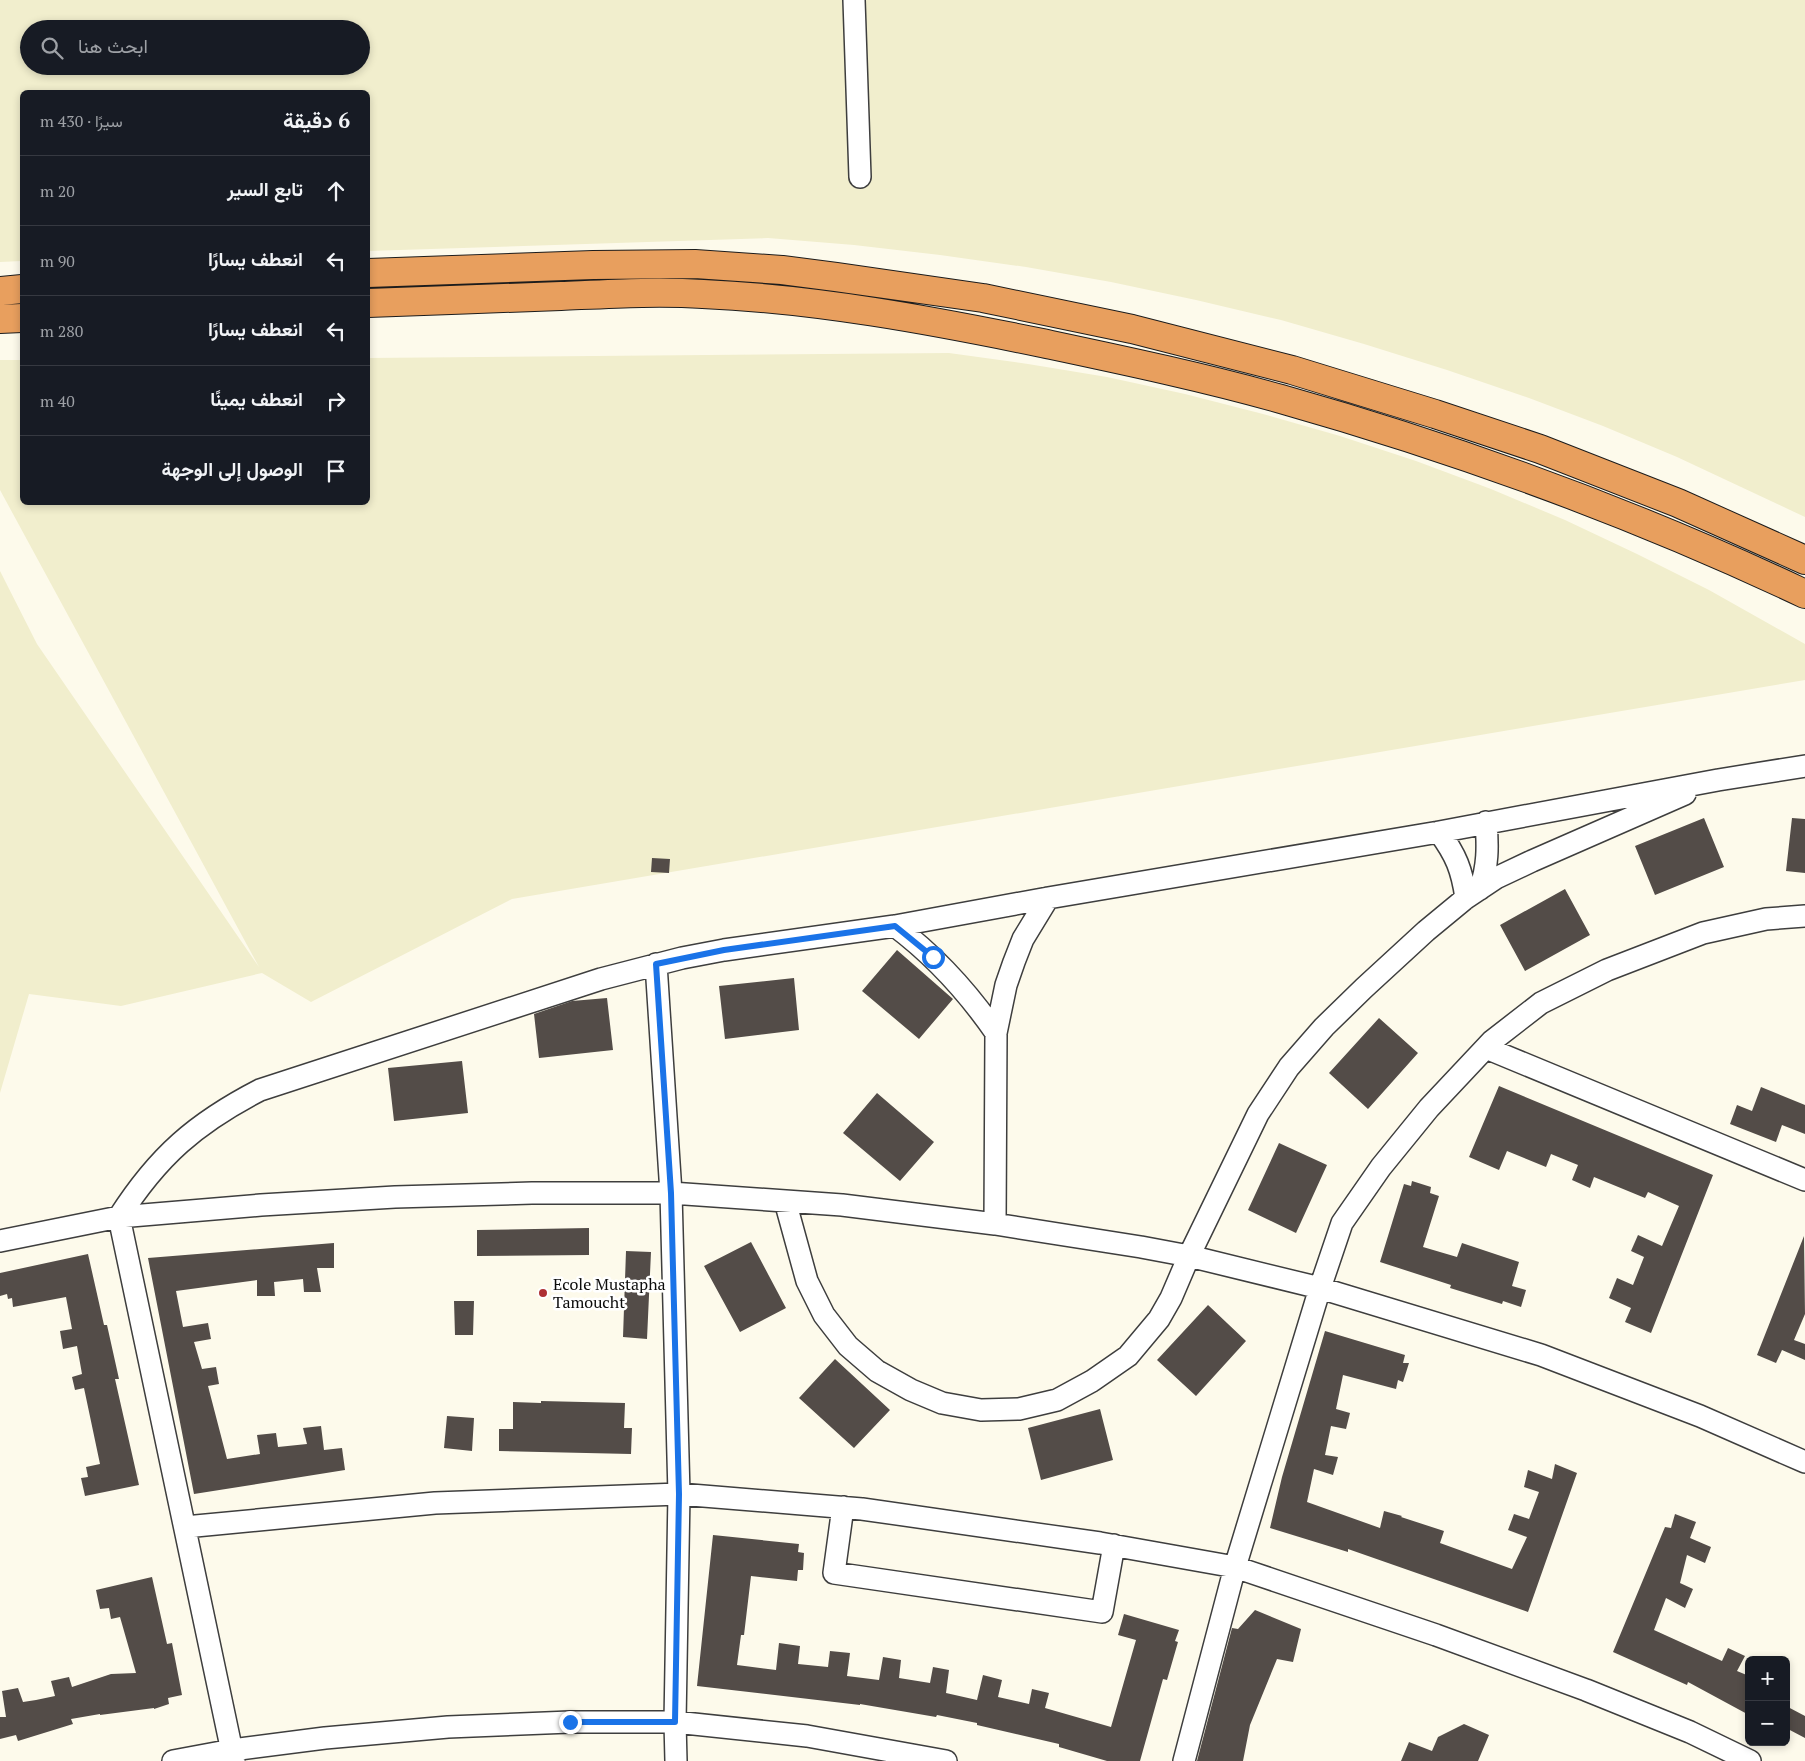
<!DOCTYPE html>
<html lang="ar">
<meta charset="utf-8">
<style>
:root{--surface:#171b24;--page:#20242c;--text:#f1f3f6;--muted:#9ea1a6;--line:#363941}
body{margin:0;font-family:"PT Serif",Vazirmatn,serif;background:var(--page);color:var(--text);direction:rtl}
.controls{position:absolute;right:15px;bottom:15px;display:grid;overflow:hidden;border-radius:8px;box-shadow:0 2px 8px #0003}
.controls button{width:45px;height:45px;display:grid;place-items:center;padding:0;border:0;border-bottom:1px solid var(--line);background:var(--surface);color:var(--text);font:25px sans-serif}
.stop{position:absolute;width:15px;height:15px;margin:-11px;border:4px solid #1a73e8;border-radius:50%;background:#fff}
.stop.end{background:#1a73e8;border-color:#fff;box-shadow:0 1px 5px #0008}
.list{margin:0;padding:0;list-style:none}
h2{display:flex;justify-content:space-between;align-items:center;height:65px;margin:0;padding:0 20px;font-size:21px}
h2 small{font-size:16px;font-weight:400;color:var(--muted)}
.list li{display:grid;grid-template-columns:32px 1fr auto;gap:15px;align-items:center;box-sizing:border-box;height:70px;padding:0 20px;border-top:1px solid var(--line)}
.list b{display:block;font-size:19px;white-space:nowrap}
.list em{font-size:16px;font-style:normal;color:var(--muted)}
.icon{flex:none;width:28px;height:28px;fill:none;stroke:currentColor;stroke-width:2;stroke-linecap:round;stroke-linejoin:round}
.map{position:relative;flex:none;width:1805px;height:1761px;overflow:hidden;direction:ltr}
.search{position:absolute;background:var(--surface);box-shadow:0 2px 8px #0003;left:20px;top:20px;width:350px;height:55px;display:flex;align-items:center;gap:12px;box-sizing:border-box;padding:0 18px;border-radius:28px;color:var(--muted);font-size:19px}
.panel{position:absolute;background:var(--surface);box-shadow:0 2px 8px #0003;left:20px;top:90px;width:350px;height:415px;border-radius:8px;direction:rtl}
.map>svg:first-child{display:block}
.farmland{fill:#f1eecd;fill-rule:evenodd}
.building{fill:#534c48}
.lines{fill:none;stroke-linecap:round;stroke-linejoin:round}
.minor-casing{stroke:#3e3e3e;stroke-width:24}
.highway-casing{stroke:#1c1c1c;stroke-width:30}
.minor{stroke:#fff;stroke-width:21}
.highway{stroke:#e89f5e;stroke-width:28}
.route{stroke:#1a73e8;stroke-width:6}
.poi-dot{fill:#ae3033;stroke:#fff;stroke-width:2}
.labels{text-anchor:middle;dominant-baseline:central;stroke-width:5;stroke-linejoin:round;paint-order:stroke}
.poi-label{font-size:16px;fill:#0b0b0b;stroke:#fff;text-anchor:start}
</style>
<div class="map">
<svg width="1805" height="1761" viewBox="0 0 1805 1761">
<rect width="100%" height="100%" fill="#fdfaeb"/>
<path class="farmland" d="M0 0H1805V517L1677 457 1603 426 1529 398 1447 370 1364 344 1281 320 1196 300 1111 282 1026 267 940 255 854 245 768 238 368 251V92H22V261L0 262ZM29 29H361V66H29Z
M949 353 1028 364 1107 377 1185 394 1263 414 1340 436 1416 461 1491 489 1565 520 1637 554 1709 590 1805 644V680L512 899 311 1002 262 973 121 1006 29 994 0 1093V571L37 644 259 967 0 490V360H22V502H368V358Z"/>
<path class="building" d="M1704 818 1724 867 1655 895 1635 846Z
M1792 818 1805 819V873L1786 871Z
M652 858 670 859 669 873 651 872Z
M1565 889 1590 935 1525 971 1500 925Z
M897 950 953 999 919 1039 862 991Z
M794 978 799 1030 725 1039 719 986Z
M607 998 613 1050 539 1058 534 1014 572 1001Z
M1379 1018 1418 1053 1368 1109 1329 1073Z
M462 1061 468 1113 394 1121 388 1068Z
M1499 1086 1713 1175 1651 1333 1625 1322 1631 1308 1609 1298 1617 1278 1633 1285 1644 1257 1631 1251 1638 1235 1662 1246 1679 1206 1648 1192 1645 1198 1594 1177 1590 1188 1572 1180 1578 1165 1551 1154 1546 1167 1507 1151 1499 1170 1469 1157Z
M1761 1087 1805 1105V1134L1782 1125 1776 1142 1730 1124 1737 1105 1752 1111Z
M877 1093 934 1142 900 1181 843 1133Z
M1279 1143 1327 1165 1296 1233 1248 1210Z
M1412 1181 1431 1187 1430 1193 1439 1196 1423 1247 1457 1257 1462 1243 1519 1262 1512 1286 1526 1290 1521 1307 1503 1301 1502 1304 1450 1288 1451 1285 1380 1262 1404 1184 1411 1186Z
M589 1228V1255L477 1256V1230Z
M1804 1236 1805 1314 1794 1340 1805 1344V1360L1782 1350 1776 1363 1757 1355Z
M751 1242 786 1308 740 1332 704 1266Z
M334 1243V1268H317L321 1292H304L303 1279 274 1282 275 1296H257V1280L176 1291 183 1327 208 1323 211 1339 194 1342 202 1369 216 1367 219 1384 208 1386 227 1459 260 1454 257 1435 276 1433 278 1447 307 1444 303 1428 321 1426 324 1450 342 1448 345 1470 194 1494 148 1258Z
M626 1251 651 1252 647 1339 623 1337Z
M88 1254 104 1325H107L119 1379H115L139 1485 85 1496 81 1478 88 1477 86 1467 100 1464 84 1388 75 1390 72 1377 82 1374 77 1346 63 1349 60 1331 72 1329 66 1297 13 1307 12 1298 8 1299 7 1294 0 1296V1273Z
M454 1301H474L473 1335H455Z
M1208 1305 1246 1341 1196 1396 1157 1360Z
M1325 1331 1405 1355 1403 1363H1409L1403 1382 1398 1380 1396 1389 1343 1375 1336 1409 1350 1413 1346 1429 1331 1426 1325 1455 1338 1457 1333 1475 1314 1469 1307 1502 1380 1528 1384 1511 1402 1516 1401 1517 1444 1531 1440 1543 1512 1569 1527 1537 1508 1530 1514 1514 1529 1519 1539 1492 1524 1487 1528 1470 1552 1479 1555 1464 1577 1473 1528 1612 1348 1549V1552L1270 1528 1282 1477Z
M835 1359 890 1410 854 1448 799 1398Z
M541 1401 625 1403 624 1428H632L631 1454 499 1451V1429H513V1402L541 1403Z
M1100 1409 1113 1460 1041 1480 1028 1428Z
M447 1416 474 1418 472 1451 444 1448Z
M1675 1514 1696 1522 1690 1538 1711 1547 1705 1563 1687 1555 1680 1583 1693 1589 1685 1608 1666 1598 1654 1630 1722 1661 1728 1648 1745 1656 1737 1671 1749 1676V1715L1688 1682 1687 1685 1613 1652 1665 1527 1671 1528Z
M713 1535 799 1544 798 1552 804 1553 803 1570H798L797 1581 751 1576 744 1635H741L737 1665 776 1670 779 1643 800 1646 798 1664 828 1667 830 1651 850 1653 847 1676 879 1680 883 1657 901 1660 899 1678 930 1683 933 1667 949 1670 946 1693 977 1700 983 1675 1002 1680 998 1697 1029 1704 1032 1689 1049 1693 1045 1708 1111 1727 1136 1640 1118 1635 1124 1614 1179 1630 1175 1641 1178 1642 1167 1680 1163 1679 1140 1761H1107L1059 1747V1744L977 1725V1723L937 1715 936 1717 860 1704V1705L697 1686Z
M152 1577 167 1644 172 1643 182 1695 168 1698 169 1704 154 1709V1708L100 1715V1714L71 1719 73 1724 18 1741 16 1735 0 1739V1717H6L2 1691 18 1688 23 1702 36 1700 55 1696 51 1681 69 1677 72 1687 111 1674 136 1673 120 1617 111 1619 109 1608 100 1609 96 1590Z
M1255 1610 1301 1629 1293 1662 1277 1659 1250 1725 1243 1761H1197L1232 1628 1238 1629Z
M1786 1706 1805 1716V1738L1786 1728Z
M1464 1724 1489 1735 1478 1761H1401L1409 1742 1432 1751 1438 1737Z"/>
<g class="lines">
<g class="minor-casing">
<path id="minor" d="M854 0 860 177
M1439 832C1456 855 1462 870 1466 898
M1480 889C1488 866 1488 847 1486 822
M895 926C935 956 967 991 996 1033
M656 964 671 1193 679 1494 675 1722 676 1761
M1486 1048 1805 1180
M785 1201 807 1281 824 1315 848 1346 877 1371 911 1390 942 1403 981 1410 1019 1409 1057 1400 1092 1381 1128 1356 1159 1319 1171 1298 1189 1256 1258 1114 1289 1067 1324 1027 1364 988 1426 931 1466 898 1496 878 1532 861 1685 794
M995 1224 996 1033 1006 985 1014 962 1023 939 1048 898
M0 1241 119 1217 261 1205 395 1197 532 1193H671L842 1205 995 1224 1141 1247 1189 1256 1320 1288 1541 1355 1700 1416 1805 1462
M843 1507 834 1573 1102 1612 1114 1545
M185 1527 435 1503 679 1494 862 1509 1100 1543 1235 1567 1436 1635 1586 1690 1690 1732 1750 1761
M173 1761 232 1750 325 1738 448 1727 570 1722H675L807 1736 946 1761
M234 1761 119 1217C158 1156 196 1123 260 1090L601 979 682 958 724 950 895 926 1048 898 1439 832 1718 780 1805 766
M1184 1761 1235 1567 1320 1288 1342 1223 1381 1167 1429 1108 1492 1041 1541 1003 1607 970 1703 933 1766 919 1805 916"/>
</g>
<g class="highway-casing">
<path id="highway" d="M368 273 593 265 695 264 782 270 836 277 983 298 1132 329 1292 370 1435 414 1540 449 1678 503 1805 560
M0 291 22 289
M368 303C432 301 497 298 561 296 608 294 656 291 703 294 817 299 930 320 1042 343 1122 360 1203 377 1281 399 1461 450 1636 514 1805 594
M0 319 22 318"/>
</g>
<use href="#minor" class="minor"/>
<use href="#highway" class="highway"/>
</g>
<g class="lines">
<path class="route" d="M570 1722H675L679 1494 671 1193 656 964 724 950 895 926 933 957"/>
</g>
<circle class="poi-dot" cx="543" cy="1293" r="5"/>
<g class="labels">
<g class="poi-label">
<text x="553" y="1284">Ecole Mustapha<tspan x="553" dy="18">Tamoucht</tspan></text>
</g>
</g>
</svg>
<div class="controls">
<button>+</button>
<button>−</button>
</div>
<div class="stop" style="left:933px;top:957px"></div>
<div class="stop end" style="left:570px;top:1722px"></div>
<div class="search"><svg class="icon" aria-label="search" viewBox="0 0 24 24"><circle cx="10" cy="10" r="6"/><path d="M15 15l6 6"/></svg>ابحث هنا</div>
<section class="panel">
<h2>6 دقيقة<small>سيرًا · 430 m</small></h2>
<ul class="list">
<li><svg class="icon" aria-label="ahead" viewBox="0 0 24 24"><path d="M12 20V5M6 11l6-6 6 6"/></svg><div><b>تابع السير</b></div><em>20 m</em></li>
<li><svg class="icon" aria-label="left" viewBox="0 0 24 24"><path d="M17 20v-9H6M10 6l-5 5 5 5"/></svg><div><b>انعطف يسارًا</b></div><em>90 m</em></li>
<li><svg class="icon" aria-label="left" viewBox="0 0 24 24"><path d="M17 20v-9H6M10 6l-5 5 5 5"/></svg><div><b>انعطف يسارًا</b></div><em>280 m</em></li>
<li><svg class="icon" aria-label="right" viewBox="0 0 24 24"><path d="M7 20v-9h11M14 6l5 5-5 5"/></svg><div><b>انعطف يمينًا</b></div><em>40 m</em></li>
<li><svg class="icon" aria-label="arrive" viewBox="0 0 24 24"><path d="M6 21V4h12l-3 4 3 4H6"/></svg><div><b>الوصول إلى الوجهة</b></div></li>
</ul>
</section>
</div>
